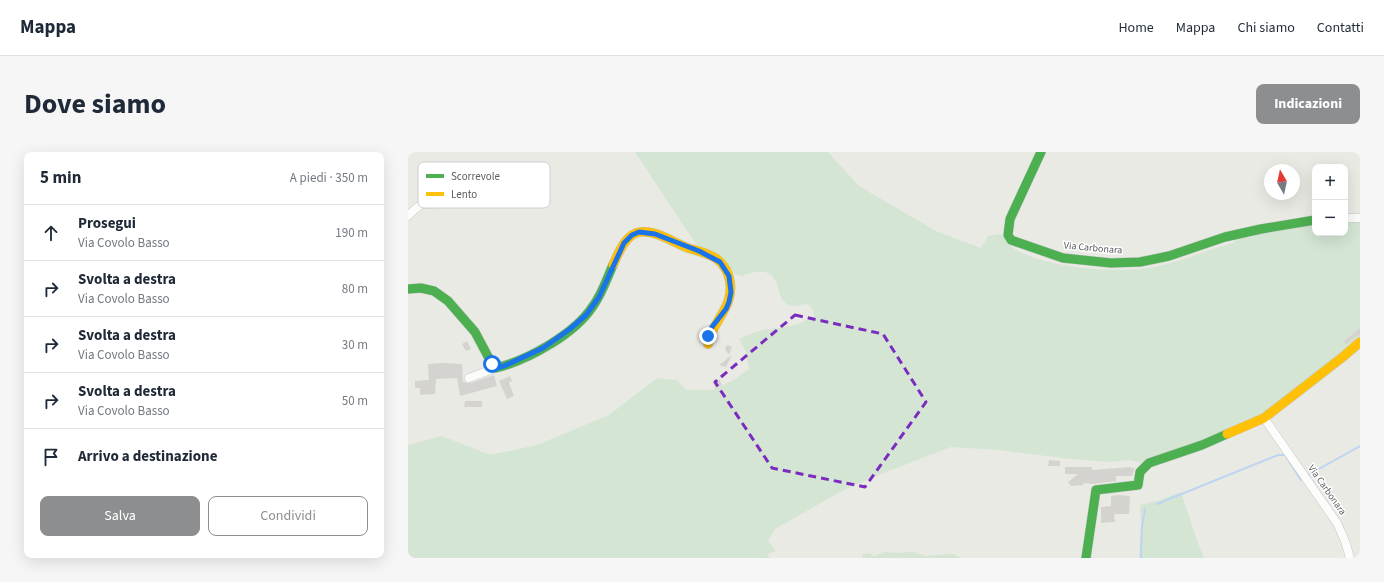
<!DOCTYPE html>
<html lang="it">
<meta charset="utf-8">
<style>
:root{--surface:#fff;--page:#f6f6f7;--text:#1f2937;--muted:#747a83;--line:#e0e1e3;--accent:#8d8e90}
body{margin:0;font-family:"Source Sans 3",sans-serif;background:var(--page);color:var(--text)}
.controls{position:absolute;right:12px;top:12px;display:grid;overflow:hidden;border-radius:8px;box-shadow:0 4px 16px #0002}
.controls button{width:36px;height:36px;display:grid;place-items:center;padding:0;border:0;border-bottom:1px solid var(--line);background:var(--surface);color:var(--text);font:20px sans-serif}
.compass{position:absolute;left:856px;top:12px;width:36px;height:36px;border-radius:50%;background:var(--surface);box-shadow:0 4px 16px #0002;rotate:351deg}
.stop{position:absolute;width:12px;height:12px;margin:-9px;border:3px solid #1a73e8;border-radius:50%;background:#fff}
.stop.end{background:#1a73e8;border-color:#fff;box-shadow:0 1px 4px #0008}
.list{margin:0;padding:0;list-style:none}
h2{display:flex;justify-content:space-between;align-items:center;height:52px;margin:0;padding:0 16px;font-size:17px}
h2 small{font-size:13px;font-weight:400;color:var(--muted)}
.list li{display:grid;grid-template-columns:26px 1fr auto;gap:12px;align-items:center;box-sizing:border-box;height:56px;padding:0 16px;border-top:1px solid var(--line)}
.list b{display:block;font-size:15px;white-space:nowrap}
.list p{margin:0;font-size:13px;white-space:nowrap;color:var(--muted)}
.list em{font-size:13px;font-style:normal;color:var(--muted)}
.actions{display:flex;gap:8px;padding:12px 16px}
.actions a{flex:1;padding:9px 0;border:1px solid var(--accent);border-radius:8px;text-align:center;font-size:14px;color:var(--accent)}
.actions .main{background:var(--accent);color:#fff}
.icon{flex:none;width:22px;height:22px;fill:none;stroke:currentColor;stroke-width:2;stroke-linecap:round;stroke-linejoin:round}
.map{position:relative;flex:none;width:952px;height:406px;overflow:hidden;border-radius:8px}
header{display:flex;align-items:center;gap:24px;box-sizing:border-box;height:56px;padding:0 20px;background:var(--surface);border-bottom:1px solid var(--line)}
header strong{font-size:19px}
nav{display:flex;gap:22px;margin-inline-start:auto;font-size:14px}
.intro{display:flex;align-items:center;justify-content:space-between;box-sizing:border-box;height:96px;padding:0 24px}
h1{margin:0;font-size:28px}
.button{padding:10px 18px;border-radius:8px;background:var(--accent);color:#fff;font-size:14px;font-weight:700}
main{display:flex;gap:24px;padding:0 24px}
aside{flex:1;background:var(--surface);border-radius:8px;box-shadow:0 4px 16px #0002}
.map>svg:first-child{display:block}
.green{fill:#d4e5d4}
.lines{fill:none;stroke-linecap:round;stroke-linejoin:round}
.stream{stroke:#bdd5f0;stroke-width:2}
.building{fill:#d4d3d0}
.street-casing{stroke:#c6c6c6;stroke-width:9}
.fast-casing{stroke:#c7c7c7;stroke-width:10}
.slow-casing{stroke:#c7c7c7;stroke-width:10}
.street{stroke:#fcfcfb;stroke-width:8}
.fast{stroke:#4caf50;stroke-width:9}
.slow{stroke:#ffc107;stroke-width:9}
.route{stroke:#1a73e8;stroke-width:5}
.marked{fill:none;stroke:#7b2cbf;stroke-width:3;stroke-dasharray:8 5;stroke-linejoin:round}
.labels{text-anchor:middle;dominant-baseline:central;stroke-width:3;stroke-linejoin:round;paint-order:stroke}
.street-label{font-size:10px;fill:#5b5d62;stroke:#fff}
.key{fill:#fff;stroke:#ceced0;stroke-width:1}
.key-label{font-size:11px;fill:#5b5d62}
</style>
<header>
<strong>Mappa</strong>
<nav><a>Home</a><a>Mappa</a><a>Chi siamo</a><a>Contatti</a></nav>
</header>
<div class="intro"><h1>Dove siamo</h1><a class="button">Indicazioni</a></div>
<main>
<aside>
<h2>5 min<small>A piedi · 350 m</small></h2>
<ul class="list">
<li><svg class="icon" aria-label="ahead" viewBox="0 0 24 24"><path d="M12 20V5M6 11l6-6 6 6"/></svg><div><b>Prosegui</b><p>Via Covolo Basso</p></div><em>190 m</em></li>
<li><svg class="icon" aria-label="right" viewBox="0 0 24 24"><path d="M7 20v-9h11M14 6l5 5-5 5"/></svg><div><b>Svolta a destra</b><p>Via Covolo Basso</p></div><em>80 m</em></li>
<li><svg class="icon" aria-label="right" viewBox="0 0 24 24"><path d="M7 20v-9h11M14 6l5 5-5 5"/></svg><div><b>Svolta a destra</b><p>Via Covolo Basso</p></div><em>30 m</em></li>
<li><svg class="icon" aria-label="right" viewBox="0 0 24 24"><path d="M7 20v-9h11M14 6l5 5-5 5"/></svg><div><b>Svolta a destra</b><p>Via Covolo Basso</p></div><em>50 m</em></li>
<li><svg class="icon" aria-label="arrive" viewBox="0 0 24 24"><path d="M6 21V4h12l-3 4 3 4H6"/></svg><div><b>Arrivo a destinazione</b></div></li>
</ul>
<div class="actions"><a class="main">Salva</a><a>Condividi</a></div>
</aside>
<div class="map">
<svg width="952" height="406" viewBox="0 0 952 406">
<rect width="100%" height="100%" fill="#eaeae5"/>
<path class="green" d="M227 0H420L451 34 528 79 573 96 580 84 593 82C598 88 604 96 610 99 643 116 710 122 746 115 773 110 798 98 825 91L830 86 907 71V81H937V65L952 67V192L869 257 736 315 731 310 720 308 702 310 662 307 591 298 543 295 468 324 434 339 367 377 360 389 368 399 359 402 362 406H0V293L34 284 82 303 129 293 201 263 249 226 269 228 278 238H305L327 227 341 217 338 200 331 187C340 183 351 178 361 177 379 174 389 175 406 164L405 158 400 152C395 152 386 155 381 153 366 148 375 119 353 120 345 120 341 121 334 124L327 122 288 92Z
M773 340 790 391 796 406H731L733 374 732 353 752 348Z
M477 400 489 401 506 400 517 404 541 402H546L553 406H454L455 402 461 401 466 404Z"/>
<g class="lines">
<path class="stream" d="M900 323 952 294
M749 352 870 303H877L893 328 896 326
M733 406 734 374 737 357"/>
</g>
<path class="building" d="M952 176V183L947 185 939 192 936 189Z
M59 189 63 197 58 199 54 192Z
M319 193 324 195 321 203 317 197Z
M324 203 318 215 311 213Z
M36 211 54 212 55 230 63 231 86 223 89 234 52 244 49 226 28 227 27 242 12 243V236H7V229L21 228 20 212Z
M102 224 104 229 101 231 106 244 99 247 91 229Z
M311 227 314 233 308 237 305 231Z
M57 249H74V255H56Z
M641 308 652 309V314H640Z
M657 315H684V318L723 315V316H727L724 324H708V329L685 332 675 331 676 333 663 334 660 330 670 322H657Z
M710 343 722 344 721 362H707L706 363 707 370 693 371V355L703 354V344Z"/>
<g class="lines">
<g class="street-casing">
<path id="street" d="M0 64C4 60 9 54 15 52 24 51 31 54 39 47
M937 66H952
M61 226 88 216
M856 266 929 371 937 389 942 406"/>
</g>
<g class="fast-casing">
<path id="fast" d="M633 0 602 67 600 83 603 88 655 106 703 111 732 110 761 104 817 85 853 77 907 68
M0 137 13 136 26 139 40 149 67 180 84 212 88 216C120 208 167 182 185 154 194 142 199 126 205 113
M678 406 688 338 730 333 732 320 741 311 794 293 819 282"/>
</g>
<g class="slow-casing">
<path id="slow" d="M205 113C210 102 216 86 228 81 244 75 266 91 280 96 290 99 300 101 309 107 316 113 321 121 322 130 326 156 304 169 300 192
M819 282 856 266 936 204 952 190"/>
</g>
<use href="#street" class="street"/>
<use href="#fast" class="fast"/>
<use href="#slow" class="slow"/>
</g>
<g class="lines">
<path class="route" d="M84 212 88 216 96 214 135 196 162 177 178 163 191 145 216 91 224 83 231 80 247 82 291 99 312 110 321 124 323 140 321 150 318 157 304 175 300 184"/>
</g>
<path class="marked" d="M387 163 475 182 518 250 457 335 364 316 307 230Z"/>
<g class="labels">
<g class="street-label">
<text transform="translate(685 96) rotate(5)">Via Carbonara</text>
<text transform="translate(919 338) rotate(55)">Via Carbonara</text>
</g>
</g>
<rect x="10" y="10" width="132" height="46" rx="6" class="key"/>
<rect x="18" y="22" width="18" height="4" fill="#4caf50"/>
<rect x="18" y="40" width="18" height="4" fill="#ffc107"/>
<g class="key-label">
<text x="43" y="28">Scorrevole</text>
<text x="43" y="46">Lento</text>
</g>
</svg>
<div class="controls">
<button>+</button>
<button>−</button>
</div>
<svg class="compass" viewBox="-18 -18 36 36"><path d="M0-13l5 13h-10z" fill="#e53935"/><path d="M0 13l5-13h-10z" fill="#747a83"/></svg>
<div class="stop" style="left:84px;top:212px"></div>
<div class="stop end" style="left:300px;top:184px"></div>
</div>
</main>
